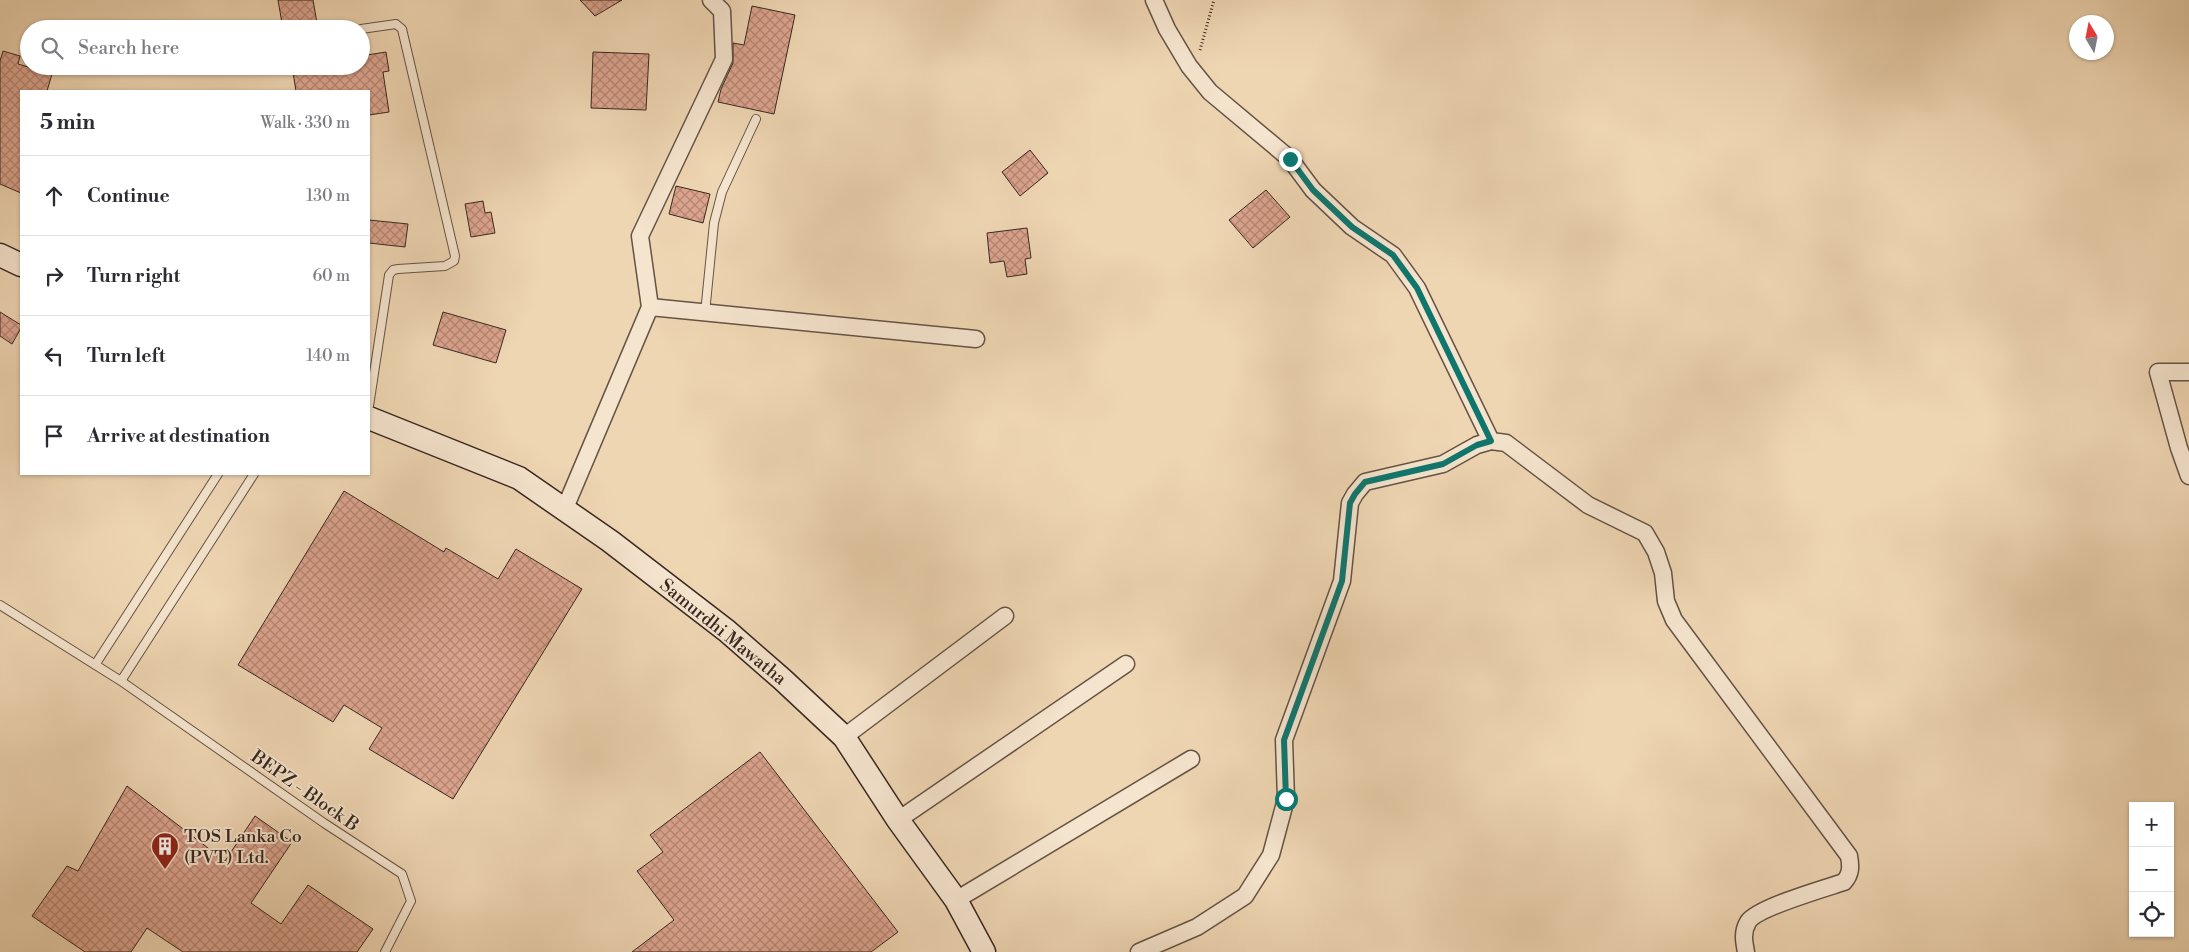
<!DOCTYPE html>
<meta charset="utf-8">
<style>
:root{--surface:#fff;--page:#f2f2f3;--text:#2b2b33;--muted:#7c7c81;--line:#e1e1e2}
body{margin:0;font-family:"Libre Bodoni",serif;background:var(--page);color:var(--text)}
.controls{position:absolute;right:15px;bottom:15px;display:grid;overflow:hidden;border-radius:0px;box-shadow:0 1px 4px #0004}
.controls button{width:45px;height:45px;display:grid;place-items:center;padding:0;border:0;border-bottom:1px solid var(--line);background:var(--surface);color:var(--text);font:25px sans-serif}
.compass{position:absolute;left:2069px;top:15px;width:45px;height:45px;border-radius:50%;background:var(--surface);box-shadow:0 1px 4px #0004;rotate:350deg}
.stop{position:absolute;width:15px;height:15px;margin:-11px;border:4px solid #0f766e;border-radius:50%;background:#fff}
.stop.end{background:#0f766e;border-color:#fff;box-shadow:0 1px 5px #0008}
.list{margin:0;padding:0;list-style:none}
h2{display:flex;justify-content:space-between;align-items:center;height:65px;margin:0;padding:0 20px;font-size:21px}
h2 small{font-size:16px;font-weight:400;color:var(--muted)}
.list li{display:grid;grid-template-columns:32px 1fr auto;gap:15px;align-items:center;box-sizing:border-box;height:80px;padding:0 20px;border-top:1px solid var(--line)}
.list b{display:block;font-size:19px;white-space:nowrap}
.list em{font-size:16px;font-style:normal;color:var(--muted)}
.icon{flex:none;width:28px;height:28px;fill:none;stroke:currentColor;stroke-width:2;stroke-linecap:round;stroke-linejoin:round}
.map{position:relative;flex:none;width:2189px;height:952px;overflow:hidden}
.search{position:absolute;background:var(--surface);box-shadow:0 1px 4px #0004;left:20px;top:20px;width:350px;height:55px;display:flex;align-items:center;gap:12px;box-sizing:border-box;padding:0 18px;border-radius:28px;color:var(--muted);font-size:19px}
.panel{position:absolute;background:var(--surface);box-shadow:0 1px 4px #0004;left:20px;top:90px;width:350px;height:385px;border-radius:0px}
.map>svg:first-child{display:block}
.building{fill:url(#building-cross-hatch);stroke:#372720}
.lines{fill:none;stroke-linecap:round;stroke-linejoin:round}
.service-casing{stroke:#655345;stroke-width:10}
.minor-casing{stroke:#655345;stroke-width:19}
.secondary-casing{stroke:#372720;stroke-width:25}
.path{stroke:#372720;stroke-width:3;stroke-dasharray:1 2.5;stroke-linecap:butt}
.service{stroke:#f5e4ce;stroke-width:8}
.minor{stroke:#f5e4ce;stroke-width:16}
.secondary{stroke:#f5e4ce;stroke-width:22}
.route{stroke:#0f766e;stroke-width:6}
.labels{text-anchor:middle;dominant-baseline:central;stroke-width:4;stroke-linejoin:round;paint-order:stroke}
.street-label{font-size:18px;fill:#372720;stroke:#f5e4ce}
.poi-label{font-size:18px;fill:#372720;stroke:#f5e4ce;text-anchor:start}
</style>
<div class="map">
<svg width="2189" height="952" viewBox="0 0 2189 952">
<defs>
<pattern id="building-cross-hatch" width="8" height="8" patternUnits="userSpaceOnUse" patternTransform="scale(1.25)"><rect width="8" height="8" fill="#dda48f"/><path d="M0 0l8 8M0 8l8-8" fill="none" stroke="#b48674"/></pattern>
</defs>
<rect width="100%" height="100%" fill="#efd6b3"/>
<filter id="stains"><feTurbulence type="fractalNoise" baseFrequency=".004" numOctaves="4"/><feColorMatrix values="0 0 0 0 .2 0 0 0 0 .09 0 0 0 0 .02 0 0 0 .5 -.17"/></filter>
<radialGradient id="worn" r=".72"><stop offset=".6" stop-color="#630" stop-opacity="0"/><stop offset="1" stop-color="#630" stop-opacity=".3"/></radialGradient>
<path class="building" d="M278 0H313L318 29H283Z
M580 0H622L595 16Z
M752 6 795 15 774 114 718 102 721 89 733 63V43L744 45Z
M3 51 20 56 18 64 52 74 47 91H21V193L0 184V61Z
M386 52 389 71 383 72 389 112 369 115V91H296L292 66H361V56Z
M593 52 649 54 646 110 591 108Z
M1030 150 1048 173 1020 196 1002 172Z
M676 186 710 194 703 223 669 214Z
M1266 190 1290 217 1253 248 1229 220Z
M483 201 485 213 491 212 495 233 471 237 465 204Z
M369 220 408 224 405 247 369 243Z
M1027 228 1031 258 1025 259 1027 274 1007 277 1004 261 990 263 987 233Z
M0 312 21 325V328L12 344 0 336Z
M443 312 506 330 496 363 433 345Z
M344 491 444 552 446 548 498 579 516 549 582 589 453 799 369 749 382 728 344 705 333 722 238 665Z
M760 752 898 932 871 952H632L674 920 637 871 663 852 650 835Z
M127 786 225 861 255 816 292 842 251 903 281 924 308 885 373 929 357 952H183L147 928 131 952H85L32 916 67 866 78 871Z"/>
<g class="lines">
<g class="service-casing">
<path id="service" d="M361 29 396 24 402 29 455 256 454 261 445 266 398 269 393 270 389 275 369 406
M705 313 714 223 722 192 756 119
M0 605 121 681 324 823 402 874 411 901 385 952
M95 665 218 474
M121 681 254 474"/>
</g>
<g class="minor-casing">
<path id="minor" d="M1154 0 1167 29 1189 66 1210 92 1290 159 1313 190 1352 227 1393 255 1417 288 1491 441
M650 307 976 339
M2189 372H2158L2179 448 2189 476
M565 508 650 307 640 236 724 59 722 11 711 0
M844 737 1005 616
M898 820 1126 664
M956 900 1191 759
M1139 952 1197 927 1245 896 1271 855 1286 799 1284 740 1342 581 1350 503 1355 494 1365 482 1443 464 1477 445 1491 441 1506 443 1588 505 1645 533 1656 552 1663 573 1666 601 1674 620 1849 856C1851 867 1851 874 1844 882 1826 888 1756 908 1748 922 1742 932 1744 942 1746 952"/>
</g>
<g class="secondary-casing">
<path id="secondary" d="M0 255 21 265
M369 418 519 478 610 541 727 631 782 679 844 737 898 820 956 900 984 952"/>
</g>
<path class="path" d="M1200 50 1214 0"/>
<use href="#service" class="service"/>
<use href="#minor" class="minor"/>
<use href="#secondary" class="secondary"/>
</g>
<g class="lines">
<path class="route" d="M1286 799 1284 740 1342 581 1350 503 1355 494 1365 482 1443 464 1477 445 1491 441 1417 288 1393 255 1352 227 1313 190 1290 159"/>
</g>
<defs>
<g id="building-pin" transform="scale(1.4375)"><path d="M0 17L-7.5 6A9.5 9.5 0 1 1 7.5 6Z" fill="#8f2418" stroke="#f5e4ce"/><path d="M-4-6H4V6H1V3H-1V6H-4ZM-2.5-4.3h1.7v1.8h-1.7ZM.8-4.3h1.7v1.8H.8ZM-2.5-1h1.7V.8h-1.7ZM.8-1h1.7V.8H.8Z" fill="#fff"/></g>
</defs>
<g fill-rule="evenodd">
<use href="#building-pin" x="165" y="846"/>
</g>
<g class="labels">
<g class="street-label">
<text transform="translate(723 632) rotate(39)">Samurdhi Mawatha</text>
<text transform="translate(305 791) rotate(35)">BEPZ - Block B</text>
</g>
<g class="poi-label">
<text x="184" y="836">TOS Lanka Co<tspan x="184" dy="21">(PVT) Ltd.</tspan></text>
</g>
</g>
<rect width="100%" height="100%" filter="url(#stains)"/>
<rect width="100%" height="100%" fill="url(#worn)"/>
</svg>
<div class="controls">
<button>+</button>
<button>−</button>
<button><svg class="icon" aria-label="locate" viewBox="0 0 24 24"><circle cx="12" cy="12" r="6"/><path d="M12 2v4M12 18v4M2 12h4M18 12h4"/></svg></button>
</div>
<svg class="compass" viewBox="-18 -18 36 36"><path d="M0-13l5 13h-10z" fill="#e53935"/><path d="M0 13l5-13h-10z" fill="#7c7c81"/></svg>
<div class="stop" style="left:1286px;top:799px"></div>
<div class="stop end" style="left:1290px;top:159px"></div>
<div class="search"><svg class="icon" aria-label="search" viewBox="0 0 24 24"><circle cx="10" cy="10" r="6"/><path d="M15 15l6 6"/></svg>Search here</div>
<section class="panel">
<h2>5 min<small>Walk · 330 m</small></h2>
<ul class="list">
<li><svg class="icon" aria-label="ahead" viewBox="0 0 24 24"><path d="M12 20V5M6 11l6-6 6 6"/></svg><div><b>Continue</b></div><em>130 m</em></li>
<li><svg class="icon" aria-label="right" viewBox="0 0 24 24"><path d="M7 20v-9h11M14 6l5 5-5 5"/></svg><div><b>Turn right</b></div><em>60 m</em></li>
<li><svg class="icon" aria-label="left" viewBox="0 0 24 24"><path d="M17 20v-9H6M10 6l-5 5 5 5"/></svg><div><b>Turn left</b></div><em>140 m</em></li>
<li><svg class="icon" aria-label="arrive" viewBox="0 0 24 24"><path d="M6 21V4h12l-3 4 3 4H6"/></svg><div><b>Arrive at destination</b></div></li>
</ul>
</section>
</div>
